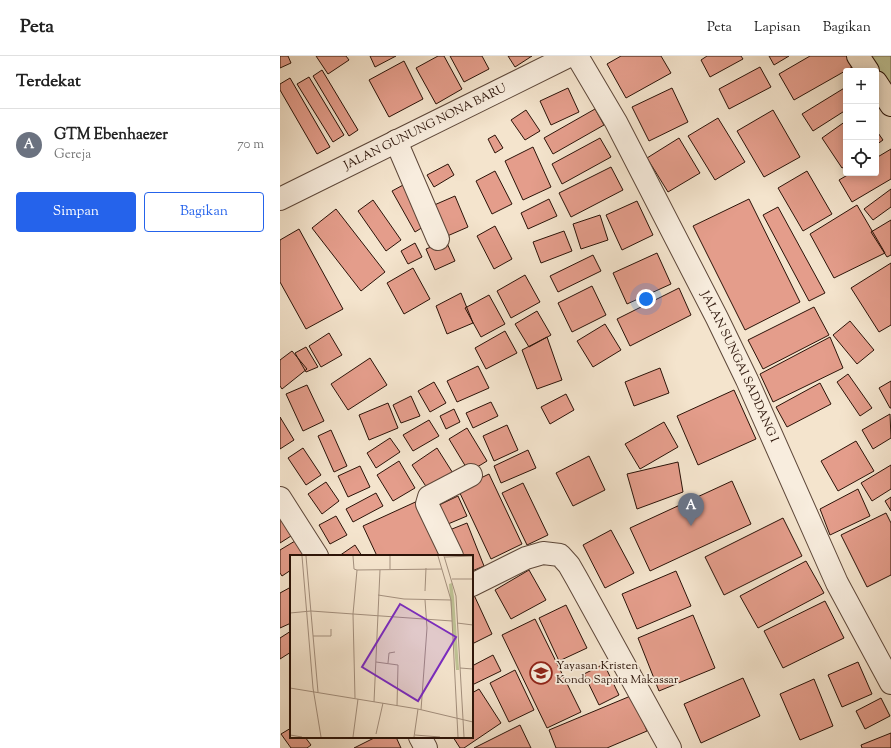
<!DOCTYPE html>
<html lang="id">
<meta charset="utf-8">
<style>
:root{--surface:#fff;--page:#f2f2f2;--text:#222;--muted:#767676;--line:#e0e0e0;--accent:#2563eb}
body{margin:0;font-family:"Sorts Mill Goudy",serif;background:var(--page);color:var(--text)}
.controls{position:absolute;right:12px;top:12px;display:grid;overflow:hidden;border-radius:4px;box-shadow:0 2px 10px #0003}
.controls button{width:36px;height:36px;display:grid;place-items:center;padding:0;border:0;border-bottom:1px solid var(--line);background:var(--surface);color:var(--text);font:20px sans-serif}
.you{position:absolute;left:366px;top:243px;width:14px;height:14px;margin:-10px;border:3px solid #fff;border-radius:50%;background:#1a73e8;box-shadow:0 0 0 6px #1a73e833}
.badge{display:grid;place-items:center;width:26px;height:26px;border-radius:50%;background:var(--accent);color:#fff;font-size:13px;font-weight:700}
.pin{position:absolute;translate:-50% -33px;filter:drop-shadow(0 1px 2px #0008)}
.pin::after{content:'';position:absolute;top:21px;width:14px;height:12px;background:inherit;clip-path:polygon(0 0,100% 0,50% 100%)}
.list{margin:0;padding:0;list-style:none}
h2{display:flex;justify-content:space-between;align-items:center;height:52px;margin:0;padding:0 16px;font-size:17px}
h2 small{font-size:13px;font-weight:400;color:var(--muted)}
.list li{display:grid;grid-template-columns:26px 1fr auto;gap:12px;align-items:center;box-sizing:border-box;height:72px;padding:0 16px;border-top:1px solid var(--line)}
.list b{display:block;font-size:15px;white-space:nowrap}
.list p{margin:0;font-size:13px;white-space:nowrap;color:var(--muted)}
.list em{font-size:13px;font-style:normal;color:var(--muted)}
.actions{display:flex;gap:8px;padding:12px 16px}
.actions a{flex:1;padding:9px 0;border:1px solid var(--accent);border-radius:4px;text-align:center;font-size:14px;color:var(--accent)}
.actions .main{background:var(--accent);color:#fff}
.icon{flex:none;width:22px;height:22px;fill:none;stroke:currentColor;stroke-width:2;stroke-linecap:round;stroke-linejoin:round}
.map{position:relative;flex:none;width:611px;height:692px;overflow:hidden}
header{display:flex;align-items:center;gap:24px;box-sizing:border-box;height:56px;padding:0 20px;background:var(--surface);border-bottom:1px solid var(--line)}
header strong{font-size:19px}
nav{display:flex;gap:22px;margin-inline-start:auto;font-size:14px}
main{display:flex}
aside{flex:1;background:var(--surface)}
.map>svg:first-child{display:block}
.green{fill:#bfc395;stroke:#756b4e}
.building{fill:#e49d8b;stroke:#2b1308}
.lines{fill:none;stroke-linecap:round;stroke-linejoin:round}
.minor-casing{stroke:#5d4739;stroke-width:24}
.major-casing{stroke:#2b1308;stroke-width:24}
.minor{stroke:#f8edde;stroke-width:22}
.major{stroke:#f4e4cd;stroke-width:22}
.labels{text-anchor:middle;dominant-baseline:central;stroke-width:3.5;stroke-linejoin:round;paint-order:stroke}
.street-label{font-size:12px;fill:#2b1308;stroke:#f8edde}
.poi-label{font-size:12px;fill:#2b1308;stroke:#f8edde;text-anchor:start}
.inset-road{fill:none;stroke:#a4907e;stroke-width:1}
.view{fill:#7b2cbf;fill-opacity:0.15;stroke:#7b2cbf;stroke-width:2}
.inset-edge{fill:none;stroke:#2b1308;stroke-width:2}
</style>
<header>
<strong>Peta</strong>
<nav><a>Peta</a><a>Lapisan</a><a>Bagikan</a></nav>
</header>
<main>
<aside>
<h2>Terdekat<small></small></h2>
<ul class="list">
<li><span class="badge" style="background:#6b7280">A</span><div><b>GTM Ebenhaezer</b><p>Gereja</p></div><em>70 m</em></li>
</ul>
<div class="actions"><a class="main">Simpan</a><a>Bagikan</a></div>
</aside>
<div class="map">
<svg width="611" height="692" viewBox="0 0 611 692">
<rect width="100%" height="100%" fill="#f4e4cd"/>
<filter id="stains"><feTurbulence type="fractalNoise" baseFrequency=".005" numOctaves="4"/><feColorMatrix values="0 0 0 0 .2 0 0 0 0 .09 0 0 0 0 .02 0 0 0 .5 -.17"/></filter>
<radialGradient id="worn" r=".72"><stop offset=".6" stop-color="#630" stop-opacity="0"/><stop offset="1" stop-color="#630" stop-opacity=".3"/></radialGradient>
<path class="green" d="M584 0H611V40Z"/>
<path class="building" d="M0 0H8L11 7 0 12Z
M36 0H66L69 4 48 18Z
M90 0H116L95 11Z
M158 0H164L182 33 156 48 136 12Z
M170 0H202L209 13 184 26Z
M228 0H252L235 11Z
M341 0H381L391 17 346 42 327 8Z
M427 0H461L463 3 430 21 421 4Z
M489 0H509L494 9Z
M530 0H568L574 10 514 44 499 18Z
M124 5 143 43 109 61 89 24Z
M480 11 491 31 449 53 439 33Z
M42 14 78 74 69 80 33 20Z
M29 21 64 79 53 86 17 28Z
M10 22 50 91 37 98 0 34V28Z
M566 31V54L533 75 522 58Z
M288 32 299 56 271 69 260 45Z
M392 32 408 66 369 85 352 51Z
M315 53 324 69 273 98 264 82Z
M246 54 260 75 245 84 231 64Z
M493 54 520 101 484 121 457 75Z
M438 62 465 106 435 124 408 80Z
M566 65V110L562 112 542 82Z
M596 74 603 84 596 89Z
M215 79 223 92 215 97 208 83Z
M320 82 331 101 282 128 272 108Z
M399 82 420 117 388 136 367 102Z
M253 91 271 131 243 144 225 105Z
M611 93V123L572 146 559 124 571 117H596V102Z
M168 108 174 119 154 131 147 119Z
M331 111 343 134 291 161 279 137Z
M215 115 232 148 212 158 196 125Z
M527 115 552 158 523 175 498 132Z
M125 128 148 168 135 176 112 135Z
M611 133V151L593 164 584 153Z
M175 140 188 171 165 181 152 150Z
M269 143 277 160 248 173 241 157Z
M469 143 520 246 465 274 413 170Z
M93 144 121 184 106 195 78 155Z
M357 145 373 179 342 194 326 159Z
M577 149 605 197 554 222 530 178Z
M498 151 545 237 529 245 483 159Z
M56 153 105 216 81 235 32 172Z
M320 159 328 184 301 193 293 168Z
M611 164V199L607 201 591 176Z
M215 170 232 203 214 213 197 180Z
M19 173 63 253 26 273 0 226V184Z
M284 175 292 195 261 207 253 186Z
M166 185 175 205 155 214 146 193Z
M135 187 142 201 128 208 121 195Z
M377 197 391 228 347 248 333 217Z
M313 199 321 215 278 236 270 220Z
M611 207V269L599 276 571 232Z
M133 212 150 243 124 258 107 227Z
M245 219 260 246 231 262 217 235Z
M312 230 326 259 292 276 278 247Z
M399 232 411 259 350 290 337 263Z
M181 237 193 267 167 278 156 250Z
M209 239 225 268 201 281 185 252Z
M534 251 549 279 483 313 468 284Z
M257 255 271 279 249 291 235 268Z
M570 265 594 294 577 308 553 279Z
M325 268 341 294 313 311 297 285Z
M225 275 237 297 206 313 195 292Z
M49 277 62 299 41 311 29 290Z
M267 281 282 324 257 333 242 294Z
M550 281 563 312 493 346 480 318Z
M26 291 38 311 26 316 15 297Z
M12 295 27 313 2 333 0 330V304Z
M90 302 107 329 68 354 51 328Z
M198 310 209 332 177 346 167 325Z
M380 312 389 337 354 350 345 326Z
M568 318 592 352 580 360 557 326Z
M611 325V352H610L599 332Z
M154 326 166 347 150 356 138 335Z
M540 327 551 348 507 371 496 351Z
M27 329 44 365 23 375 6 338Z
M454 334 476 383 418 409 397 360Z
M286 338 294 354 270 368 261 351Z
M131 340 140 360 121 367 113 349Z
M211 346 218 360 193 372 186 357Z
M108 347 118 372 89 384 79 359Z
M174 353 180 366 166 373 160 360Z
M610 358 611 382 593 393 582 374Z
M0 361 14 384 0 393Z
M149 364 159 380 133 395 123 379Z
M384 366 398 391 360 413 345 388Z
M227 369 238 394 214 405 203 380Z
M187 372 207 405 189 416 169 383Z
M51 374 67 410 54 416 38 380Z
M110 382 120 396 96 412 87 397Z
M576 385 594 415 558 435 541 405Z
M23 392 41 419 26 429 8 402Z
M157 392 176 422 151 438 132 409Z
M248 394 256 412 221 427 214 410Z
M309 400 325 434 293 450 276 417Z
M119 405 135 432 113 445 97 419Z
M398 406 403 436 357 453 347 418Z
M611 409V433L592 445 581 427Z
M80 410 90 431 68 441 58 420Z
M209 418 242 488 211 503 178 433Z
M452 425 471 468 370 515 350 472Z
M46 426 59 445 42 458 28 438Z
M243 427 268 479 247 489 222 437Z
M578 433 590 460 550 479 540 453Z
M96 437 103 450 73 466 66 453Z
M178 440 187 460 168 468 159 449Z
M611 441V455L605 445Z
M142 443 168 500H97L83 470Z
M606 457 611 467V519L587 531 561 479Z
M56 460 67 479 50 488 39 469Z
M0 461 11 480 0 487Z
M503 462 522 500 444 539 425 501Z
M187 467 204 510 192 515V500H177L167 475Z
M331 474 354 517 325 532 303 489Z
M15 485 24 500H11V514L2 520 0 517V494Z
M75 489 82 500H59Z
M526 505 544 537 478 572 460 540Z
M249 514 266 544 231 563 215 534Z
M396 515 411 550 357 573 342 538Z
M11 531V567L0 572V537Z
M194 539 212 578 192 588V540Z
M545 545 564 582 503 612 484 575Z
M286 549 307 592 279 605 259 562Z
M413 559 435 612 379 635 358 582Z
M255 563 301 656 267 672 222 579Z
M11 575V596L0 603V582Z
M213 599 221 615 192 629V610Z
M578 606 592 638 562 651 548 619Z
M324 608 339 639 319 649 304 618Z
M235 614 254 654 229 666 210 627Z
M463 622 480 660 421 687 404 648Z
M534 623 553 670 520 684 500 638Z
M199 633 221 667 184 692H180L173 681H192V637Z
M353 639 367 675 327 692H276L269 674Z
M601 642 610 660 585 673 576 655Z
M240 669 251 692H194Z
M11 672V681H25L31 689 27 692H11L1 678Z
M611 677V692H582L581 689Z
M96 681H116L121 692H74Z"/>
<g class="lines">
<g class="minor-casing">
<g id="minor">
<path id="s1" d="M297 0 336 66 437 262 467 324 557 527 611 627"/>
<path d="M116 85 158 183"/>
<path id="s2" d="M0 143 289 0"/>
<path d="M0 442 37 500"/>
<path d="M172 500 147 448 149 441 191 419"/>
<path d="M192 529 246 502 263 497 280 499 289 509 297 523 390 692"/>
<path d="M140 681 146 692"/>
</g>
</g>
<g class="major-casing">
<path id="major" d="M578 0 588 15
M596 26 611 49"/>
</g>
<use href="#minor" class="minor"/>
<use href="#major" class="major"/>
</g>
<defs>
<g id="school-ring" transform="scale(1.15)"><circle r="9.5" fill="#f8edde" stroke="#8f2418" stroke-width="1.5"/><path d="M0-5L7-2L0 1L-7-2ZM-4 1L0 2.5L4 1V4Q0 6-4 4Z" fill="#8f2418"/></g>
</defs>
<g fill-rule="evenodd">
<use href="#school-ring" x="261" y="617"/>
</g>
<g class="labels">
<g class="street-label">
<text stroke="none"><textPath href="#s2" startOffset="162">JALAN GUNUNG NONA BARU</textPath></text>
<text stroke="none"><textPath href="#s1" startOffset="351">JALAN SUNGAI SADDANG I</textPath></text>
</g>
<g class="poi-label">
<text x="276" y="610">Yayasan Kristen<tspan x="276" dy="14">Kondo Sapata Makassar</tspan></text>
</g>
</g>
<g transform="translate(10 499)">
<rect width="183" height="183" fill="#f4e4cd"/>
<path d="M162 28 164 42 169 115H166L159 29Z" fill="#bfc395"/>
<path class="inset-road" d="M12 1 23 133 31 182M16 1 28 137M63 1 64 14 67 15M148 1 161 45 168 182M154 1 166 41 174 182M155 2 183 1M100 14V1M67 15 152 14M162 24H183M135 36 136 13M88 40 114 44 161 45M0 58 21 56 162 66M167 68 183 70M23 81H41V74M86 107 108 110 107 151M98 108 99 98 105 97M170 113 183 114M0 133 128 154 183 167M65 143 63 59 67 15M84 147 90 15M131 155 137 73 135 45M86 179 93 148M0 180 12 182M125 180 150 182M63 182 68 144M124 182 128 154"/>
<path class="view" d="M110 49 166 82 128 146 72 112Z"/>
<rect width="183" height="183" class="inset-edge"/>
</g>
<rect width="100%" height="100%" filter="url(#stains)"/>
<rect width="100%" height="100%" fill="url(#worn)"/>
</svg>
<div class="controls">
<button>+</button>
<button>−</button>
<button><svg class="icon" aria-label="locate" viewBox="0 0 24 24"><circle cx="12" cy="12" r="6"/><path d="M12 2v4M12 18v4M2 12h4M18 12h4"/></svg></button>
</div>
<div class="you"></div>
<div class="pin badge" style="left:411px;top:470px;background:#6b7280">A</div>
</div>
</main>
